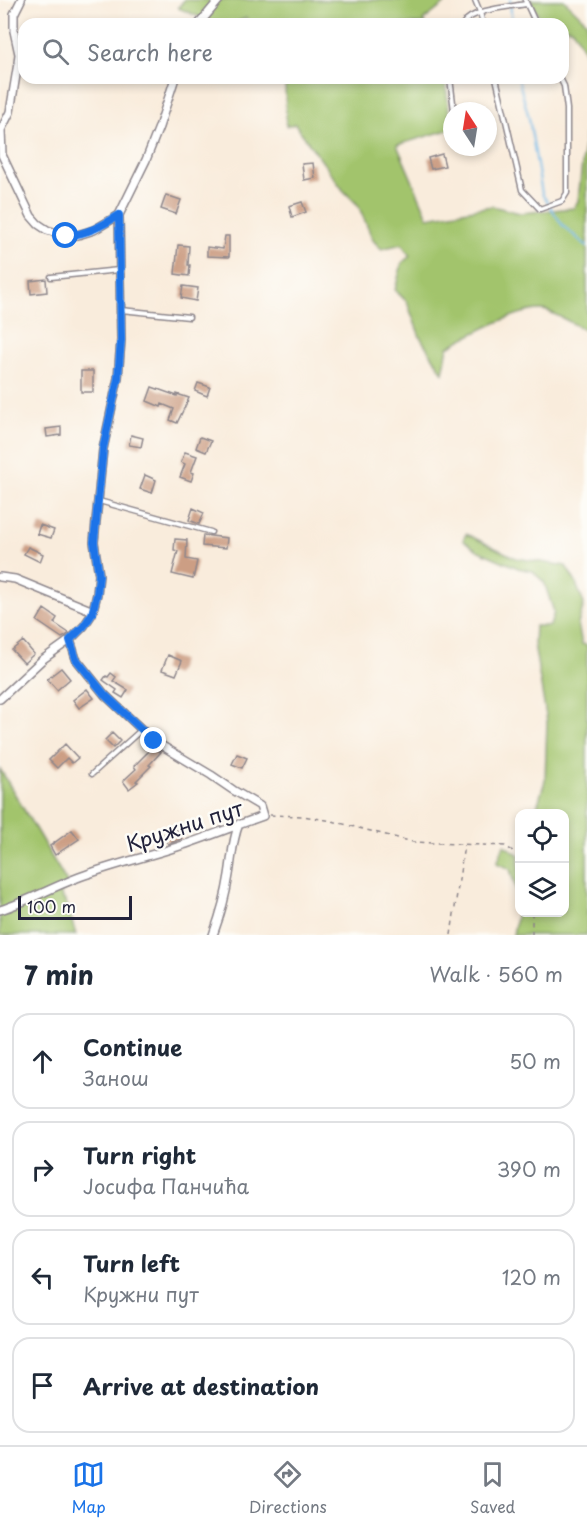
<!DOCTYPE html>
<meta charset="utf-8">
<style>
:root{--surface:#fff;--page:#f6f6f7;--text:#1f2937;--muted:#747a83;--line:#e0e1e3;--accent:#1a73e8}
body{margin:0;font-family:"Playpen Sans",sans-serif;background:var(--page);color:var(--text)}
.controls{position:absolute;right:18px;bottom:18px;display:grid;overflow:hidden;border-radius:12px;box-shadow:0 3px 9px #0003}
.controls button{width:54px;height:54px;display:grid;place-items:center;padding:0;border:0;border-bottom:2px solid var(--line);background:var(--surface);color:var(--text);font:30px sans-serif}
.compass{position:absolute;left:443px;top:102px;width:54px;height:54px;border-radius:50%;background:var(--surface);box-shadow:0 3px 9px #0003;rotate:348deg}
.scale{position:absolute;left:18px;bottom:15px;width:114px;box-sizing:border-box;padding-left:6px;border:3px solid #22223b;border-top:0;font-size:16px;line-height:21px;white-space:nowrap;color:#22223b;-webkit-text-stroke:4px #fdfcf7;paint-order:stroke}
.stop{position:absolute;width:18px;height:18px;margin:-14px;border:4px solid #1a73e8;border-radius:50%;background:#fff}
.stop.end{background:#1a73e8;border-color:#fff;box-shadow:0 2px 6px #0008}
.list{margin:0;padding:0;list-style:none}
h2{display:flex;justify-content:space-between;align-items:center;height:78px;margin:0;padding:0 24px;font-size:26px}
h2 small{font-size:20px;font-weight:400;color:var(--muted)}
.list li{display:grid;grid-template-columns:39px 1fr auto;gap:18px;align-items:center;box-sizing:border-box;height:96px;margin:0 12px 12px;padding:0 12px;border:2px solid var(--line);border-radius:18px}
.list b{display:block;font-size:22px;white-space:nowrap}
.list p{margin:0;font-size:20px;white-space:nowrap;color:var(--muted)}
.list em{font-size:20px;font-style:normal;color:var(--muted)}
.icon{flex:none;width:33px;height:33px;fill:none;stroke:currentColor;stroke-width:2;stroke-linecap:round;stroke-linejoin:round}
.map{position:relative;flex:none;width:587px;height:935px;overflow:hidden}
.search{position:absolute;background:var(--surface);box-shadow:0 3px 9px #0003;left:18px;right:18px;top:18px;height:66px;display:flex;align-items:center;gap:15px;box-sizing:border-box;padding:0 21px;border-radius:18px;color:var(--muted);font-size:22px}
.sheet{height:510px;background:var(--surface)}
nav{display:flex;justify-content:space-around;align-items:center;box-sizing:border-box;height:84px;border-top:2px solid var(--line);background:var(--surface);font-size:16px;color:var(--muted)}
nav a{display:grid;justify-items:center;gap:3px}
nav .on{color:var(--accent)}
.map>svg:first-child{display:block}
.green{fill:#a2c46c;stroke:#627354;stroke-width:1.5}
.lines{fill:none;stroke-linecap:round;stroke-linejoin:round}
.stream{stroke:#6eb7e6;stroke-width:2}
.building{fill:#cc9e84}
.service-casing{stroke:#8e878c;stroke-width:7}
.minor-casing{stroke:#8e878c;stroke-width:10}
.path{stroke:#8e878c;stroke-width:1.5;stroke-dasharray:4.5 4.5;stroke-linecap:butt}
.service{stroke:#fff;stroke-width:4}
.minor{stroke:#fff;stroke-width:7}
.route{stroke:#1a73e8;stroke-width:8}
.labels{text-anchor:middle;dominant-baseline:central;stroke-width:5;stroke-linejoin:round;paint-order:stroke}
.street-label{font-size:21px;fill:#22223b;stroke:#fdfcf7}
</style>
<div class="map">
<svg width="587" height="935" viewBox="0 0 587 935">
<rect width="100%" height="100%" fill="#fdfcf7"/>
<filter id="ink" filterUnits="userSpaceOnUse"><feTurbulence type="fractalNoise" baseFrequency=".0167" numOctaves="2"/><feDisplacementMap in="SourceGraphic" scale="12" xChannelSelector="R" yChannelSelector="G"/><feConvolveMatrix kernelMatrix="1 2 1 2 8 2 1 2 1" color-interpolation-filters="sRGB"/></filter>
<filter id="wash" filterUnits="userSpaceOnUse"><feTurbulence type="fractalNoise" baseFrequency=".008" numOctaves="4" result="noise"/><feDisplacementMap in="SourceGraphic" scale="24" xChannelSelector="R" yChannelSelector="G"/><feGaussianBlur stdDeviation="1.35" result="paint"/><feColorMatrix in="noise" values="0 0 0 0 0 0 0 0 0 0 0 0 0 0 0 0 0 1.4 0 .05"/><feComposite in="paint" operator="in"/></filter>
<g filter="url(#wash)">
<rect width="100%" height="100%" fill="#f9ecdc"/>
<path class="green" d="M184 0H447V2L423 21 425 24H251L246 18 232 24H216L178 8Z
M530 0H564L587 22V57L572 28 563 27V24L543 23Z
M285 78H445L451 129 397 145 428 217 492 206 520 213 574 208 578 201 587 117V333L585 330C573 324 560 316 547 311 526 304 468 336 448 347L443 373 420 337 407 302 395 290 402 263 410 256 402 244 381 249 373 240 358 205 343 190 295 124 286 126Z
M466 534 516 558 566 566 575 581 584 604 578 624 582 644 587 645V935H513L519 901 520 912H564V814L535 813 545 781 547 722 534 644 535 626H550L554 612 544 582 532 571 518 568 479 551 463 540Z
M0 769 69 886 60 894 67 904 76 935H0Z
M504 845 519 855V899L510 869 497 863Z"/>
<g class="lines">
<path class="stream" d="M510 0 512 24
M518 78 529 118 542 194 563 226 587 246"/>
</g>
<g id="blocks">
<path class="building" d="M442 154 445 166 431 169 428 158Z
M313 163 315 178 304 180 302 164Z
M166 195 181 200 176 214 161 209Z
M302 202 306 212 292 217 289 206Z
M225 236H229V257L207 256V247L223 249Z
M178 245 189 246 188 265H190L189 276 175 274Z
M46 279 47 292 31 294 30 281Z
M183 286 198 288 196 301 181 298Z
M81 371H93V392H81Z
M198 383 210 387 207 396 195 391Z
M152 387 177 396V394L189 398 177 423 170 420 174 409 162 404 161 407 147 401Z
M61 427V435L47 437 46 429Z
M131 435 143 438 141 447 129 445Z
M200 437 211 441 206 452 196 448Z
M185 452 197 456 191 472 194 473 191 481 180 477 185 464 181 462Z
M145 475 156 480 152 493 140 489Z
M193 508 204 513 199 524 189 520Z
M40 525 54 530 51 538 37 534Z
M203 535 227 538 226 548 202 546Z
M175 539 187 540 186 559 197 561 193 579 172 574 178 551 174 550Z
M28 547 43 554 40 562 24 554Z
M44 609 57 618 54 623 69 633 66 636 62 638 37 621Z
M23 641 34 654 24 663 12 650Z
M168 655 182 661 176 675 162 670Z
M61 668 70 679 57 690 47 679Z
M111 673 116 677 113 681 128 690 123 698 115 693 117 690 103 680 106 676 108 677Z
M87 689 94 698 79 708 73 700Z
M112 733 120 741 113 748 105 740Z
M65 744 78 758 72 763 67 758 57 768 49 760Z
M153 747 161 752 149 765 151 766 136 781 138 782 129 789 123 781 136 769 134 766Z
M237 754 247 758 242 768 232 764Z
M177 829 182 839 168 844 163 835Z
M72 830 79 839 55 855 50 846Z"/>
</g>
</g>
<g filter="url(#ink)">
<use href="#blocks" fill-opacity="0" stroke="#8e878c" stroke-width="1.5"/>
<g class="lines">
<g class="service-casing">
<path id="service" d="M475 0 480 12 483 24
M525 0 536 24
M463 24C472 9 509 7 526 4
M450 78 454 111
M496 78 522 190 540 209 562 201 567 193V109L564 86 560 78
M51 277 119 270
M121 310 189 317
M99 501 211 532
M92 774 141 730"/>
</g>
<g class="minor-casing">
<path id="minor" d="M21 0 14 14V31L19 54 18 63 10 112 1 130 2 155 31 216 38 224 47 230 66 236 78 235 94 230 119 215 146 160 159 127 175 78
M199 24 219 0
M0 577 15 579 93 611
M0 699 42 660 70 640 84 626 92 614 97 594 99 575 94 542 103 449 118 378 121 340 119 215
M0 910C29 901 56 885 85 875 115 864 146 857 177 847 206 838 234 826 263 816L260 806 233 790 211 775 154 741 105 695 76 659 70 640
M213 935C220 916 226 895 229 875 232 858 232 841 239 824"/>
</g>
<path class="path" d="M270 815 303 816 332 821 413 842 505 846 520 856
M532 912V935
M451 935 464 845"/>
<use href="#service" class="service"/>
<use href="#minor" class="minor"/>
</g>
</g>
<g class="lines" filter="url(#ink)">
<path class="route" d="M66 236C87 234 102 226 119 215L121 340 118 378 103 449 94 542 99 575 97 594 92 614 84 626 70 640 76 659 105 695 154 741"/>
</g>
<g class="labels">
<g class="street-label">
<text transform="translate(184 825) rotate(-18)">Кружни пут</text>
</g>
</g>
</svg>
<div class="controls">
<button><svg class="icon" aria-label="locate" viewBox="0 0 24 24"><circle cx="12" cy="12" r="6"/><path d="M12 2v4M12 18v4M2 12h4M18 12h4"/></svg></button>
<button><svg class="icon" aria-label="layers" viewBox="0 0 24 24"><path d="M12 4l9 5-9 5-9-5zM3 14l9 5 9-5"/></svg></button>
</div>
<svg class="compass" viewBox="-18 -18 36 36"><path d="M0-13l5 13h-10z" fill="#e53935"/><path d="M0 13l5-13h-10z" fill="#747a83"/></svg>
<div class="scale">100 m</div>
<div class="stop" style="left:66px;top:236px"></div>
<div class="stop end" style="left:154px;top:741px"></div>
<div class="search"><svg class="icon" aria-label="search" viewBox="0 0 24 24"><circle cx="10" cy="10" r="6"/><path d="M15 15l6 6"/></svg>Search here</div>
</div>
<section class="sheet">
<h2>7 min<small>Walk · 560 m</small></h2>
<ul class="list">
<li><svg class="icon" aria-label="ahead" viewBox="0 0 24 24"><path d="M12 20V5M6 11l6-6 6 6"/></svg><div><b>Continue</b><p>Занош</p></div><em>50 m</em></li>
<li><svg class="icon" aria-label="right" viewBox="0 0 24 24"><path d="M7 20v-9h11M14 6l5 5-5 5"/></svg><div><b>Turn right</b><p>Јосифа Панчића</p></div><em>390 m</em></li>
<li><svg class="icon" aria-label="left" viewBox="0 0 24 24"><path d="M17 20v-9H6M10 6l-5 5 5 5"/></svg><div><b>Turn left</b><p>Кружни пут</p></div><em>120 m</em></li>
<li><svg class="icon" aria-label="arrive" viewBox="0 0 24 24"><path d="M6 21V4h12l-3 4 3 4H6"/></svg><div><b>Arrive at destination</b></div></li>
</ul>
</section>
<nav>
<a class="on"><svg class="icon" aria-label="map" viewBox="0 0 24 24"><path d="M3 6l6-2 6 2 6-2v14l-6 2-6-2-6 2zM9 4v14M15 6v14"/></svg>Map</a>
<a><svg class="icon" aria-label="directions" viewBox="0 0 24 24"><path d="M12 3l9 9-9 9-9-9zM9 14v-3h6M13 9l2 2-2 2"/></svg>Directions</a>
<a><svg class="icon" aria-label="saved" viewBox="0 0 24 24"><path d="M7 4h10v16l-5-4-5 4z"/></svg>Saved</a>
</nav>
